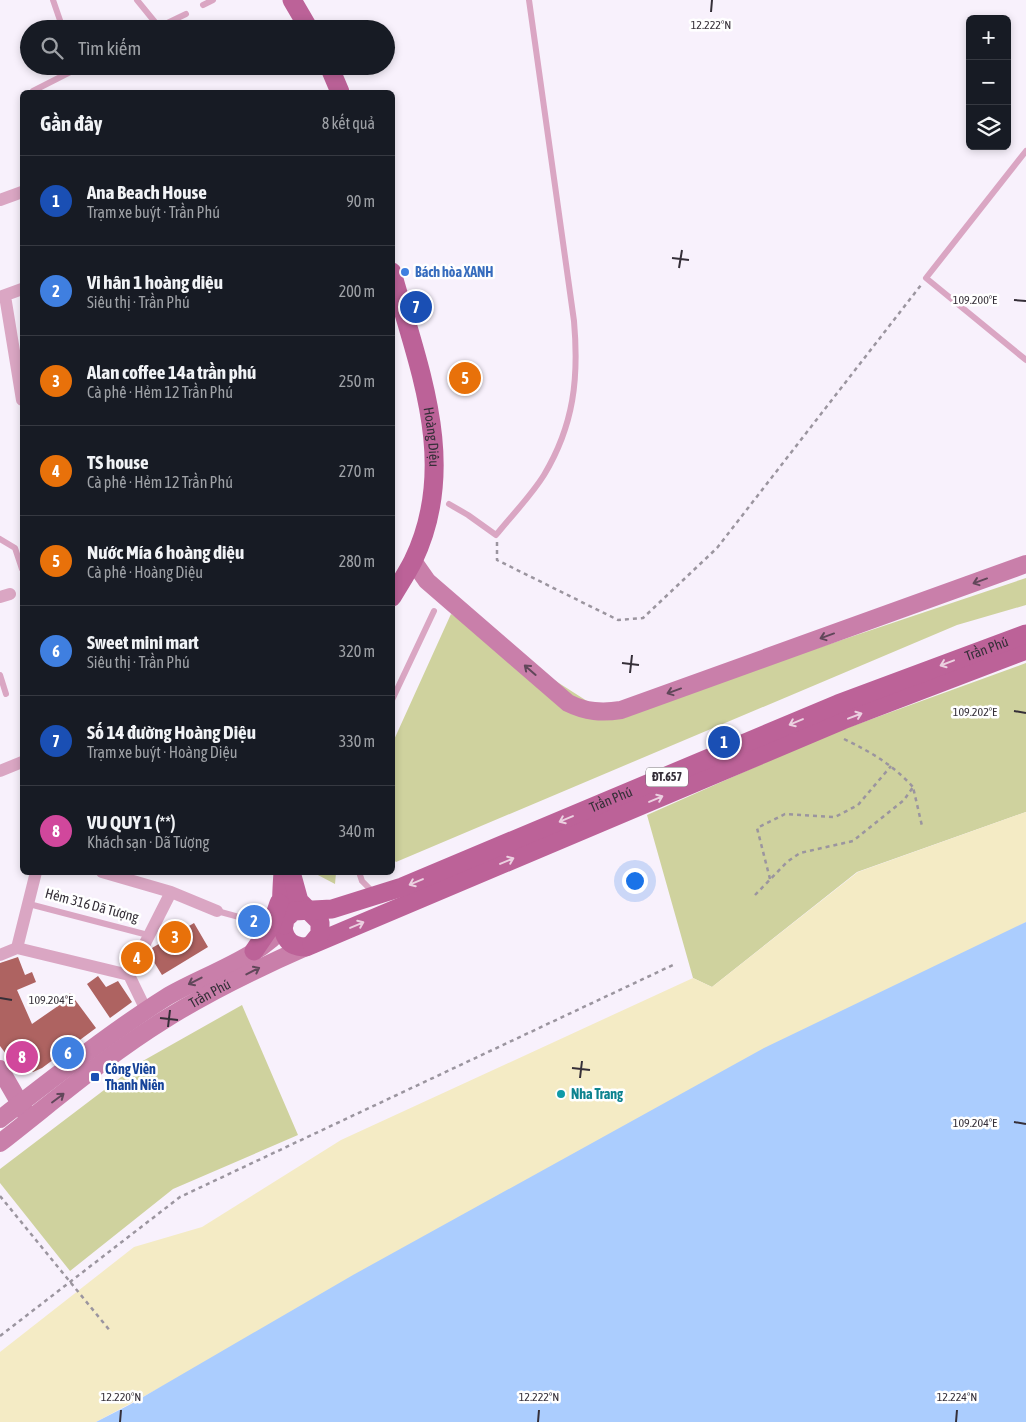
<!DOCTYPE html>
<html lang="vi">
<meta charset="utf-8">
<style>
:root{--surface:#171b24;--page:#20242c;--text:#f1f3f6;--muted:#9ea1a6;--line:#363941;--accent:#7c3aed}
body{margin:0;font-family:"Asap Condensed",sans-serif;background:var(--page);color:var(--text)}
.controls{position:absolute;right:15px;top:15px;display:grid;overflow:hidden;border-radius:8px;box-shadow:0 2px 8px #0003}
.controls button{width:45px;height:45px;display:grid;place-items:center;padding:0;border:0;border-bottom:1px solid var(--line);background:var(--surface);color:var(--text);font:25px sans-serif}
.you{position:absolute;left:634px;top:880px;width:18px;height:18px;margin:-12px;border:4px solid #fff;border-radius:50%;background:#1a73e8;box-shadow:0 0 0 8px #1a73e833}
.badge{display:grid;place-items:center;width:32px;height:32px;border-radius:50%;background:var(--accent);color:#fff;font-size:16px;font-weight:700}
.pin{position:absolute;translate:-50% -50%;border:2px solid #fff;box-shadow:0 1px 5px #0006}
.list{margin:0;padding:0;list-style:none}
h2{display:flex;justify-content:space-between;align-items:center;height:65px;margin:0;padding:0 20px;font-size:21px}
h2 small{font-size:16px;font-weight:400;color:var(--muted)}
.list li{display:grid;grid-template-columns:32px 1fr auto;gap:15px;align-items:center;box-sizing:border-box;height:90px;padding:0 20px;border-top:1px solid var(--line)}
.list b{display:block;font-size:19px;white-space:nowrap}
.list p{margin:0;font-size:16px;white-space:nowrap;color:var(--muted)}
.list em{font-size:16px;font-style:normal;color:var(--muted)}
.icon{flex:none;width:28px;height:28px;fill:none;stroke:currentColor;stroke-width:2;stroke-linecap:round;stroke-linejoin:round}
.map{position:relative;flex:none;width:1026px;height:1422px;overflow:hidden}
.search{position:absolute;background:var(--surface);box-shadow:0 2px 8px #0003;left:20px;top:20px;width:375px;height:55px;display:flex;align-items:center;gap:12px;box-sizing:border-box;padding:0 18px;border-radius:28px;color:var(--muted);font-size:19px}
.panel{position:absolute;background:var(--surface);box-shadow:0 2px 8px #0003;left:20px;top:90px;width:375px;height:785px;border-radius:8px}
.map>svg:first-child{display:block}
.green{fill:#cfd29e}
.sand{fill:#f4ebc5}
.water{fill:#abcdfe}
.building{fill:#ae6361}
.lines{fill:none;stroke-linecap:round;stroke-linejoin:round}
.path{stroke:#9b959f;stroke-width:2.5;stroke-dasharray:4 4;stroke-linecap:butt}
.lane{stroke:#daa6c3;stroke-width:6}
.street{stroke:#daa6c3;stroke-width:12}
.secondary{stroke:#c97faa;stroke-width:18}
.primary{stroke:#bc6298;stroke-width:19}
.oneway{stroke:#61475a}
.oneway2{stroke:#ebd0e0}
.ticks{fill:none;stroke:#352f38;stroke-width:2}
.shop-dot{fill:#3f7fe0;stroke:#fff;stroke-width:2}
.transit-dot{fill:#1a4fb4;stroke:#fff;stroke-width:2}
.culture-dot{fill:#0f9aa8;stroke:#fff;stroke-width:2}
.labels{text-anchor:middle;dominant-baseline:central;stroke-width:5;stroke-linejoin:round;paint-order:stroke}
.shield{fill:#fff;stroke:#726d74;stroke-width:1}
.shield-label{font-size:12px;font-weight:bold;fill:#352f38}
.shop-label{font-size:14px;font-weight:bold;fill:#366cbe;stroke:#fff;text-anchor:start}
.street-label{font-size:14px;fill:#352f38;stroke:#fff}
.transit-label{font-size:14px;font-weight:bold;fill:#164399;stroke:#fff;text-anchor:start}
.culture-label{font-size:14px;font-weight:bold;fill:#0d838f;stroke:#fff;text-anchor:start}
.ticks-label{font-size:12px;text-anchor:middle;fill:#352f38;stroke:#fff;stroke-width:5;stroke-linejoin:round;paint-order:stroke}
</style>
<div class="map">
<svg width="1026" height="1422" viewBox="0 0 1026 1422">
<rect width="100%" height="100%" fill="#f8f1fc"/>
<path class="green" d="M1026 578V605L957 625 396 862 393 859V742L451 614 612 717Z
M1026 663V812L857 872 712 987 693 978 647 815 825 736Z
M315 873H336L335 884 316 874Z
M242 1005 298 1135 173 1189 70 1271 0 1183V1169L141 1062Z"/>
<path class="sand" d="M1026 812V922L96 1422H0V1352L134 1247 202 1227 341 1140 693 978 712 987 858 872Z"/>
<path class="water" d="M1026 922V1422H96L131 1404 353 1275 764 1048Z"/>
<path class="building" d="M194 923 208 947 162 975 149 954 152 948Z
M18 957 25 975 32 972 36 982 17 990 32 1024 58 1006 56 1004 70 993 96 1028 42 1068 33 1072 22 1071 14 1061 12 1062 0 1046V963Z
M98 976 106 987 118 981 132 1002 110 1018 87 984Z"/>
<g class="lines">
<path class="path" d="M497 542V560L618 620 643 618 717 548 921 285
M844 739C871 752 893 765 913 787
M770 879 757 828 785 814 835 817 858 805 891 766
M755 895 787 862 800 853 853 841 904 800 913 787 922 826
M0 1196 111 1332
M0 1336 180 1197 675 964"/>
<path class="lane" d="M53 0 63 29
M137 0 159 27
M203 5 213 0
M157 28 186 14
M33 91 82 66
M1026 151 926 278 1026 360
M449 504 468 515 496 535C512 515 531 496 544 475 574 425 579 378 574 321L529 0
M0 539 15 548 22 569
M0 675 6 694
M392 700 434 611
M359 872 362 881 373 892
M29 904 148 935
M217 911 268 925"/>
<path class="street" d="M0 200 22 192
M5 296 22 400
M0 297 22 289
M0 597 10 594
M0 771 22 762
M102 872 171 892 217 911
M17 948 129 975
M0 955 17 948 36 872
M146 1010 129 975 171 892"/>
<g class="secondary">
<path d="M413 561 427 581 568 703C586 712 602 713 621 710L1026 564"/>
<path d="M0 1069 26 1114"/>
<path d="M0 1119C54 1078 108 1034 165 998 199 977 263 957 284 925"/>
<path id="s1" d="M0 1143C54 1101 106 1056 164 1020 210 991 258 968 306 947"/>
</g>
<g class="primary">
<path d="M292 0 309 29"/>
<path d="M329 66 340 92"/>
<path id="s2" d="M392 272C418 367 460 464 413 561 407 573 399 585 392 597"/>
<path d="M283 872C282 887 279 925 286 937 290 945 298 947 306 947L843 720 1026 650"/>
<path d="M291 872 299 901 320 922V934L312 944"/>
<path id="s3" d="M284 925 285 919 294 911 332 909 402 887 838 704 1026 634"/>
<path d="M254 951 271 926 279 903"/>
</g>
</g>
<defs><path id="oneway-shaft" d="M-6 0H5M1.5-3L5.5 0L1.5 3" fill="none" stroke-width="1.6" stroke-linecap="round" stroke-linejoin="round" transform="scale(1.25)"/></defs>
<g class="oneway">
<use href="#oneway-shaft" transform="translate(980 581) rotate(160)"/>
<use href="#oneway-shaft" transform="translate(827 636) rotate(160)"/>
<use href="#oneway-shaft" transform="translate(530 670) rotate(-139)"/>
<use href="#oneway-shaft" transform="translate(674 691) rotate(160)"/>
<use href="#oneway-shaft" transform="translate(253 971) rotate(-27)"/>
<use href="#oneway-shaft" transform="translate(195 981) rotate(153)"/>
<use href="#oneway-shaft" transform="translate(58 1098) rotate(-37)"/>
</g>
<g class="oneway2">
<use href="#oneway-shaft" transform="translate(947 663) rotate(159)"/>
<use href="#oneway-shaft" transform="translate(855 716) rotate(-21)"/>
<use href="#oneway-shaft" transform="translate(796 722) rotate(157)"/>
<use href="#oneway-shaft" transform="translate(656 799) rotate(-23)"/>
<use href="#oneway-shaft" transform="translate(566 819) rotate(157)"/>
<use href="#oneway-shaft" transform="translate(507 861) rotate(-23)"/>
<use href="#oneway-shaft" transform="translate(416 882) rotate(157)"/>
<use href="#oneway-shaft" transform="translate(357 925) rotate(-23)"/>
</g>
<path class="ticks" d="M711 12 712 0M672 258 689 260M679 268 682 250M1014 300 1026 301M622 663 639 665M630 673 632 655M1014 711 1026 713M0 998 12 1000M160 1018 178 1020M168 1027 170 1010M572 1068 590 1070M580 1078 582 1061M1014 1122 1026 1124M120 1422 121 1410M538 1422 539 1410M956 1422 957 1410"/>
<circle class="shop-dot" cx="405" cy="272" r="5"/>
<rect class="transit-dot" x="90" y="1072" width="10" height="10" rx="2.5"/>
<circle class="culture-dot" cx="561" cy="1094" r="5"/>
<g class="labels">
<rect class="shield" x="646" y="767.5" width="42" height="19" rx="4"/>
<g class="shield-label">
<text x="667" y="777">ĐT.657</text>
</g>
<g class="shop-label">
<text x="415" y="272">Bách hòa XANH</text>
</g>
<g class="street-label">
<text stroke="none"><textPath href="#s2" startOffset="170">Hoàng Diệu</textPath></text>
<text stroke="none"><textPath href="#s3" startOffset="761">Trần Phú</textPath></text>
<text stroke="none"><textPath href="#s3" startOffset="356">Trần Phú</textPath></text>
<text transform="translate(92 905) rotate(15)">Hẻm 316 Dã Tượng</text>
<text stroke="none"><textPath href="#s1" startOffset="258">Trần Phú</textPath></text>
</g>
<g class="transit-label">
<text x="105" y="1069">Công Viên<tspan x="105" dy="16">Thanh Niên</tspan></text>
</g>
<g class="culture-label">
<text x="571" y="1094">Nha Trang</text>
</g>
</g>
<g class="ticks-label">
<text x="711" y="29">12.222°N</text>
<text x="975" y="304">109.200°E</text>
<text x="975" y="716">109.202°E</text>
<text x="51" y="1004">109.204°E</text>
<text x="975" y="1127">109.204°E</text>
<text x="121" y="1401">12.220°N</text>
<text x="539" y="1401">12.222°N</text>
<text x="957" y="1401">12.224°N</text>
</g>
</svg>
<div class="controls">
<button>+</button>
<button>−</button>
<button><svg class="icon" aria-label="layers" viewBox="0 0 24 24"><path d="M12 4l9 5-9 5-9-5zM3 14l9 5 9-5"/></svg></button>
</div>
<div class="you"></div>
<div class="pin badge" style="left:724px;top:742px;background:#1a4fb4">1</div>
<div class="pin badge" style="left:254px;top:921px;background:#3f7fe0">2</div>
<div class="pin badge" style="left:175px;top:937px;background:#e8710a">3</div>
<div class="pin badge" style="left:137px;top:958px;background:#e8710a">4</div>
<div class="pin badge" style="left:465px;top:378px;background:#e8710a">5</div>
<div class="pin badge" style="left:68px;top:1053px;background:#3f7fe0">6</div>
<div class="pin badge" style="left:416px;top:307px;background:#1a4fb4">7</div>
<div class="pin badge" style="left:22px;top:1057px;background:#d1479c">8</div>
<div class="search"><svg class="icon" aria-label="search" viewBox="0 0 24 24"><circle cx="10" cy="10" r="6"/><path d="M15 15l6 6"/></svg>Tìm kiếm</div>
<section class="panel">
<h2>Gần đây<small>8 kết quả</small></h2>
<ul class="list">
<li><span class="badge" style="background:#1a4fb4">1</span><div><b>Ana Beach House</b><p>Trạm xe buýt · Trần Phú</p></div><em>90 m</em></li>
<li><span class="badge" style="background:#3f7fe0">2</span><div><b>Vi hân 1 hoàng diệu</b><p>Siêu thị · Trần Phú</p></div><em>200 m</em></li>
<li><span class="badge" style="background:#e8710a">3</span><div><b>Alan coffee 14a trần phú</b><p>Cà phê · Hẻm 12 Trần Phú</p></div><em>250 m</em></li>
<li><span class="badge" style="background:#e8710a">4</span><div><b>TS house</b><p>Cà phê · Hẻm 12 Trần Phú</p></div><em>270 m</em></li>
<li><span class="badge" style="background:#e8710a">5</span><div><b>Nước Mía 6 hoàng diệu</b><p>Cà phê · Hoàng Diệu</p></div><em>280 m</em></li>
<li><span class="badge" style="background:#3f7fe0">6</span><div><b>Sweet mini mart</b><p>Siêu thị · Trần Phú</p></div><em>320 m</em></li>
<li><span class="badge" style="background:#1a4fb4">7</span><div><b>Số 14 đường Hoàng Diệu</b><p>Trạm xe buýt · Hoàng Diệu</p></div><em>330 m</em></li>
<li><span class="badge" style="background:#d1479c">8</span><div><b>VU QUY 1 (**)</b><p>Khách sạn · Dã Tượng</p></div><em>340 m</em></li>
</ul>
</section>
</div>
